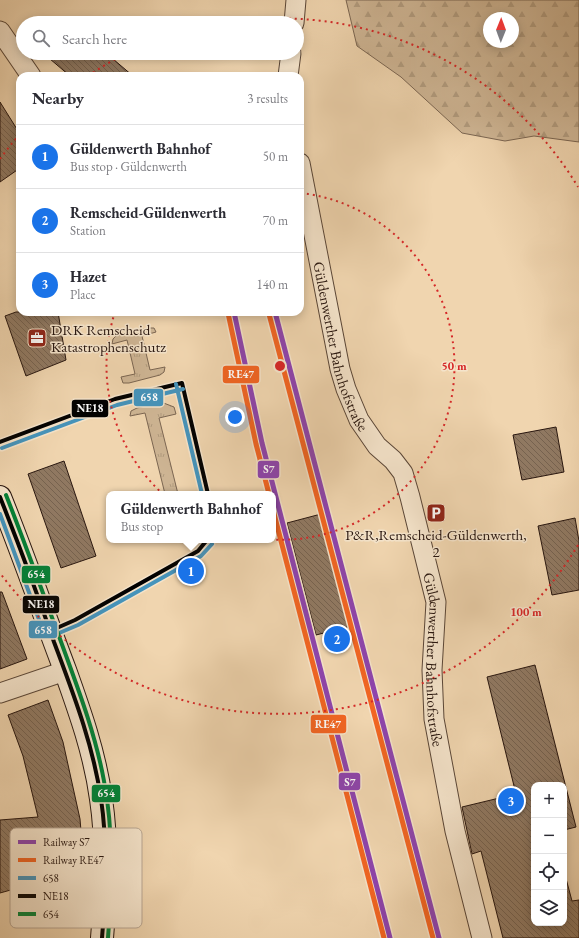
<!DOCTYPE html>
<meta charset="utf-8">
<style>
:root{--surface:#fff;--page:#f2f2f3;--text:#2b2b33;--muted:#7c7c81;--line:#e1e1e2;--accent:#1a73e8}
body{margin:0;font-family:"EB Garamond",serif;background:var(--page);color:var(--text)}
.controls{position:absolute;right:12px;bottom:12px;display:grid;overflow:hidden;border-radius:8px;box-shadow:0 2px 10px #0003}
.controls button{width:36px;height:36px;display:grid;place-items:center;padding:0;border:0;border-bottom:1px solid var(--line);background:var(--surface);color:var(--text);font:20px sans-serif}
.compass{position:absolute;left:483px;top:12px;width:36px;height:36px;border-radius:50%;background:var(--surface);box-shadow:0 2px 10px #0003;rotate:1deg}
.you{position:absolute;left:235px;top:417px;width:14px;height:14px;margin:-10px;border:3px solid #fff;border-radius:50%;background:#1a73e8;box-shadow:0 0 0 6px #1a73e833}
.badge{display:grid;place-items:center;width:26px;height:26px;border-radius:50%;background:var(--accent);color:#fff;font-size:13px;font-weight:700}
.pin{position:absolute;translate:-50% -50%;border:2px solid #fff;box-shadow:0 1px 4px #0006}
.popup{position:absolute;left:106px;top:491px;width:170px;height:52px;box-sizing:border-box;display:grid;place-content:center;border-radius:8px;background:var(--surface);filter:drop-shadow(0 1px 3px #0005);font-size:13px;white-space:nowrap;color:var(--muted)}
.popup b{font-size:15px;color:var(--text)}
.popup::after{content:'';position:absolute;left:50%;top:100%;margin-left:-8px;border:8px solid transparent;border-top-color:var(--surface)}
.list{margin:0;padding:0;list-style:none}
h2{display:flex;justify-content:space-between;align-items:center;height:52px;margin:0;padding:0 16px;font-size:17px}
h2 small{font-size:13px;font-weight:400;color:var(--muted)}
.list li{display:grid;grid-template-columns:26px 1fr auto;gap:12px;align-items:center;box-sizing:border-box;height:64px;padding:0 16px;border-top:1px solid var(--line)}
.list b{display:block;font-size:15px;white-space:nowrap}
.list p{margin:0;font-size:13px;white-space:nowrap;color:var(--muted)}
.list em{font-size:13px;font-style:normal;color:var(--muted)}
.icon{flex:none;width:22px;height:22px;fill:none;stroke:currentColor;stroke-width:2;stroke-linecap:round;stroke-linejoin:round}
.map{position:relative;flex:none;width:579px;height:938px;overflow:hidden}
.search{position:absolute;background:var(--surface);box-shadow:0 2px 10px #0003;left:16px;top:16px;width:288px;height:44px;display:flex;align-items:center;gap:10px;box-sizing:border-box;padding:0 14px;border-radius:22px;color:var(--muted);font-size:15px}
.panel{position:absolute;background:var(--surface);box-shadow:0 2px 10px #0003;left:16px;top:72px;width:288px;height:244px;border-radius:12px}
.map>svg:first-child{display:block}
.grass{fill:url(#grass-tufts);stroke:#7b6652}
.forest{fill:url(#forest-firs);stroke:#7b6652;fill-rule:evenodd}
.building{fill:url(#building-back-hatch);stroke:#28160f}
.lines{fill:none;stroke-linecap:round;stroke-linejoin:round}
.street-casing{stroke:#5a4637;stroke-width:21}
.secondary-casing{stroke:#28160f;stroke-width:24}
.street{stroke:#f5e4cb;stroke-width:19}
.secondary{stroke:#f5e4cb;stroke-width:22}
.bus-1-casing{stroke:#f5e4cb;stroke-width:7}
.bus-2-casing{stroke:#f5e4cb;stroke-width:7}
.bus-3-casing{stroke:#f5e4cb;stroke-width:7}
.bus-1{stroke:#000;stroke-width:4}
.bus-2{stroke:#4594bc;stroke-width:4}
.bus-3{stroke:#008237;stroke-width:4}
.rail-1-casing{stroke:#f5e4cb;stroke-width:8}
.rail-2-casing{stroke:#f5e4cb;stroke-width:8}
.rail-1{stroke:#8e44ad;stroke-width:5}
.rail-2{stroke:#f26522;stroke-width:5}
.ring{fill:none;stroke:#d62828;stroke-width:2;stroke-dasharray:2 4}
.labels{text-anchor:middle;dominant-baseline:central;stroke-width:3;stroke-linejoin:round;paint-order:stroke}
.poi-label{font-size:15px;fill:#28160f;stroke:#f5e4cb;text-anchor:start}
.street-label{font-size:15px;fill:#28160f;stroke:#f5e4cb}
.key{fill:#f5e4cb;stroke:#b8a693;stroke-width:1}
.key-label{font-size:11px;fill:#28160f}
.centre{fill:#d62828;stroke:#f5e4cb;stroke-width:2}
.ring-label{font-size:12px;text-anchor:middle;font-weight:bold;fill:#d62828;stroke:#f5e4cb;stroke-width:3;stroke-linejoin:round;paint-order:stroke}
.line-badge{stroke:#f5e4cb;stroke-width:1.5}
.badge-label{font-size:11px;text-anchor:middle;font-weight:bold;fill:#fff}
</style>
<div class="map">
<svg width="579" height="938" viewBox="0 0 579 938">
<defs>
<pattern id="grass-tufts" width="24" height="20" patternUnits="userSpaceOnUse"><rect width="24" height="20" fill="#ceb594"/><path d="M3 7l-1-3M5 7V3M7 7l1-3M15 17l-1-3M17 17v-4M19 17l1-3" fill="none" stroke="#b19b7e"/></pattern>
<pattern id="forest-firs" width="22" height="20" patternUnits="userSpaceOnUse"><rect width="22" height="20" fill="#ceb594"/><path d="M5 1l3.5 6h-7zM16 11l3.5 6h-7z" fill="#b19b7e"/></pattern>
<pattern id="building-back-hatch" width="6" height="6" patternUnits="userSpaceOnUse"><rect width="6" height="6" fill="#907962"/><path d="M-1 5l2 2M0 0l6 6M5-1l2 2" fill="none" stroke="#76624f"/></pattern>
</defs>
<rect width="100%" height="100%" fill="#f0d5af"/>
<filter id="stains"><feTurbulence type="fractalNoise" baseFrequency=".005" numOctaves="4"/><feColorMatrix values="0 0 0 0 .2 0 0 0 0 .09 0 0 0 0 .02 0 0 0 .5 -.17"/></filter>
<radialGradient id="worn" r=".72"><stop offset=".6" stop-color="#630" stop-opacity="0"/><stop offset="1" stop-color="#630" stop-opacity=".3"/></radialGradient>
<path class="grass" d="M149 328H154L156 332 142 336 150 370 165 367 164 372 160 375 129 383H123L121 377 135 374 127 340 112 344 113 339 116 336Z
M161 402 174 407 176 414 159 418 178 494H165L145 413 130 416 131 411 137 408Z"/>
<path class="forest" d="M346 0H579V142L534 136 505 141 462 133 401 77 357 46ZM489 18H513V42H489Z"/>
<path class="building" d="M43 53H106L133 76H70Z
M0 102 20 134V168L0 182Z
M16 312H58L66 360 26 376 5 316Z
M556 427 564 472 522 480 513 435Z
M64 461 96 556 61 568 28 474Z
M321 514 351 626 316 635 287 523Z
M575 518 579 541V590L552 595 538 526Z
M0 592H2L27 659 0 669Z
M535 665 576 827 564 830V785H534V923H564V871L572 901 579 900V938H503L481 851 472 854 462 807 516 794 487 677Z
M48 700 63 742 80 819 83 855 80 902 38 899 39 882 0 893V820L38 817 23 756 8 715Z"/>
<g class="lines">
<g class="street-casing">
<g id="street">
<path d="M294 23 296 0"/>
<path d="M0 31 31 76"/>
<path d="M288 76 291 53"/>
<path id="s1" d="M300 163 340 369 346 389 359 420 377 446 393 460 403 473 410 497 436 602 432 670 434 719 455 831 482 938"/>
<path d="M0 693 65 671"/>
</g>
</g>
<g class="secondary-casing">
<path id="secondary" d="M0 497C23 554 43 612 65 670 80 712 95 754 101 799 108 845 106 892 102 938"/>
</g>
<use href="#street" class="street"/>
<use href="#secondary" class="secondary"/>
<g class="bus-1-casing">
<path id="bus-1" d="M182 383 208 494
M0 442 115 399 182 383
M0 497C19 545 37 593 54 642 73 693 93 744 101 799 108 845 106 892 102 938
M50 631 75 620 198 551 207 540"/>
</g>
<g class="bus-2-casing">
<path id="bus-2" d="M176 384 202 494
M2 448 117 405 183 389
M0 514 44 633
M52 636 78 625 201 556 212 544"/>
</g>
<g class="bus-3-casing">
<path id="bus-3" d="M6 495C25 543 42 591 60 639 77 686 95 732 104 781 114 833 112 886 108 938"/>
</g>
<use href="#bus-1" class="bus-1"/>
<use href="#bus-2" class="bus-2"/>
<use href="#bus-3" class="bus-3"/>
<g class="rail-1-casing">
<path id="rail-1" d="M234 312 262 443 390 938
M275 312 439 938"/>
</g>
<g class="rail-2-casing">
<path id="rail-2" d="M228 313 256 444 269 494
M269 314 433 938
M273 510 384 938"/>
</g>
<use href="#rail-1" class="rail-1"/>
<use href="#rail-2" class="rail-2"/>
</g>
<g class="ring">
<path d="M301 193A174 174 0 1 1 115 312"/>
<path d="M578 545A348 348 0 0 1 0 573M0 159A348 348 0 0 1 19 135M88 76A348 348 0 0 1 127 53M223 23A348 348 0 0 1 578 187"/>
</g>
<defs>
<g id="office-square" transform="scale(1)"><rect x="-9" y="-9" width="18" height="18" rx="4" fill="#8f2418" stroke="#f5e4cb"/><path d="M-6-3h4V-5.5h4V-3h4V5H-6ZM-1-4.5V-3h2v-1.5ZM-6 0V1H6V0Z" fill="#fff"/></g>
<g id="parking-square" transform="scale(1)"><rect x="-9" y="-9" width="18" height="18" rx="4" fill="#8f2418" stroke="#f5e4cb"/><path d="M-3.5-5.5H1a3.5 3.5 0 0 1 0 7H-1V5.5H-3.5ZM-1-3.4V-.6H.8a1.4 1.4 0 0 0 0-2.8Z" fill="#fff"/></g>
</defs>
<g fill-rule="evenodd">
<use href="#office-square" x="37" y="338"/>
<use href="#parking-square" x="436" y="513"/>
</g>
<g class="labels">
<g class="poi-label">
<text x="51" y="329">DRK Remscheid<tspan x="51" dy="17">Katastrophenschutz</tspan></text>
<text x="436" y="534" text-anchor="middle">P&amp;R,Remscheid-Güldenwerth,<tspan x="436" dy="17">2</tspan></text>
</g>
<g class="street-label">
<text stroke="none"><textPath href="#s1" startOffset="188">Güldenwerther Bahnhofstraße</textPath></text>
<text stroke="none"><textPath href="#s1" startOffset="524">Güldenwerther Bahnhofstraße</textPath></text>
</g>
</g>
<rect x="10" y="828" width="132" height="100" rx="6" class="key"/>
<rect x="18" y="840" width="18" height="4" fill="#8e44ad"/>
<rect x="18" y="858" width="18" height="4" fill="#f26522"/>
<rect x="18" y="876" width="18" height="4" fill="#4594bc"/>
<rect x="18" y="894" width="18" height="4" fill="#000"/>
<rect x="18" y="912" width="18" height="4" fill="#008237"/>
<g class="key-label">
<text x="43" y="846">Railway S7</text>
<text x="43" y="864">Railway RE47</text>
<text x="43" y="882">658</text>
<text x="43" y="900">NE18</text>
<text x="43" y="918">654</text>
</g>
<circle cx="280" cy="366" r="6" class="centre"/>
<g class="ring-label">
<text x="454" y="370">50 m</text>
<text x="526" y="616">100 m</text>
</g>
<g class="line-badge">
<rect x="222" y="365" width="38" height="19" rx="4" fill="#f26522"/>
<rect x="133" y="388" width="31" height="19" rx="4" fill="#4594bc"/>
<rect x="71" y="399" width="38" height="19" rx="4" fill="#000"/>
<rect x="257" y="460" width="23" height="19" rx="4" fill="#8e44ad"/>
<rect x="21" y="565" width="30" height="19" rx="4" fill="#008237"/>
<rect x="22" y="595" width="38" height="19" rx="4" fill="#000"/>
<rect x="28" y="620" width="30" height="19" rx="4" fill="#4594bc"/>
<rect x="310" y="714" width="37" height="20" rx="4" fill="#f26522"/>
<rect x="338" y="772" width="23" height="19" rx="4" fill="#8e44ad"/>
<rect x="91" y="784" width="30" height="19" rx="4" fill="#008237"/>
</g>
<g class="badge-label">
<text x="241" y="378">RE47</text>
<text x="149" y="401">658</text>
<text x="90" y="412">NE18</text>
<text x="269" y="473">S7</text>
<text x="36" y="578">654</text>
<text x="41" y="608">NE18</text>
<text x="43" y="634">658</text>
<text x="328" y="728">RE47</text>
<text x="350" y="786">S7</text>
<text x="106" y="797">654</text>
</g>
<rect width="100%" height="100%" filter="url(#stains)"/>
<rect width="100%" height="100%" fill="url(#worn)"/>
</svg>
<div class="controls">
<button>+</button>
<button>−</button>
<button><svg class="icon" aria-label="locate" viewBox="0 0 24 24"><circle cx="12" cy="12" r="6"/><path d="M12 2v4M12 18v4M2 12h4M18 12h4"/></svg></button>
<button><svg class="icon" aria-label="layers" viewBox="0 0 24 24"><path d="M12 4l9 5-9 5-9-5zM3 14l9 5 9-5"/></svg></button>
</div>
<svg class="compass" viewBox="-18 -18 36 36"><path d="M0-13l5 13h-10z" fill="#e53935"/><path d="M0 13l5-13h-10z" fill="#7c7c81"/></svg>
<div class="you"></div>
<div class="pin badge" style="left:191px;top:571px">1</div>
<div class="popup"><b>Güldenwerth Bahnhof</b>Bus stop</div>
<div class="pin badge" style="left:337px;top:639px">2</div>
<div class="pin badge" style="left:511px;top:801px">3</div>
<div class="search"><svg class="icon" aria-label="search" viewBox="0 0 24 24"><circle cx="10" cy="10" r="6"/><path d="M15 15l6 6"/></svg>Search here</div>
<section class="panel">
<h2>Nearby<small>3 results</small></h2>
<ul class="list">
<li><span class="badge">1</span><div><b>Güldenwerth Bahnhof</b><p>Bus stop · Güldenwerth</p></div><em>50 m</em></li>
<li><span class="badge">2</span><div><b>Remscheid-Güldenwerth</b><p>Station</p></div><em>70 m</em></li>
<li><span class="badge">3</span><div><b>Hazet</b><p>Place</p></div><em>140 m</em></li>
</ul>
</section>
</div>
